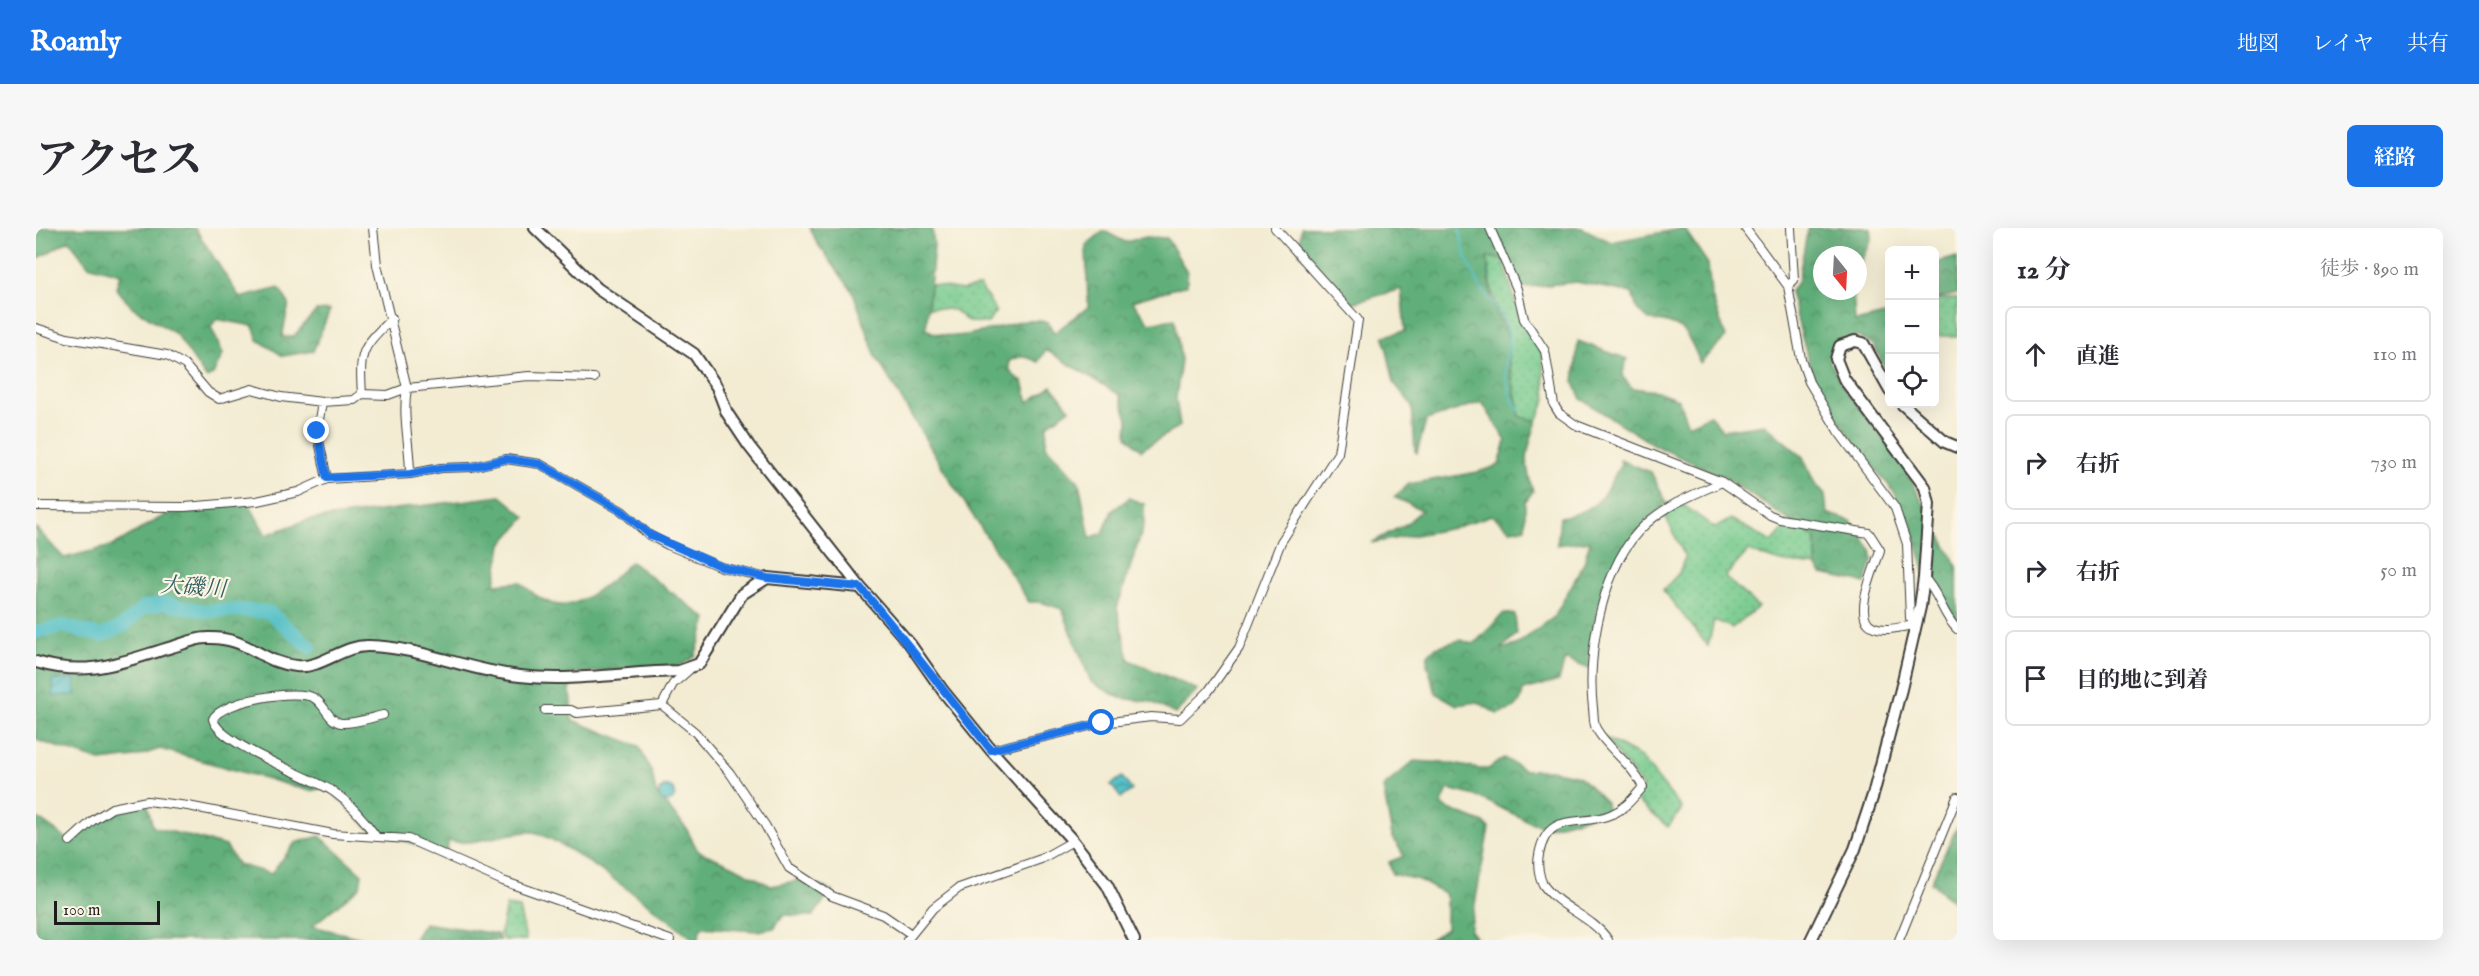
<!DOCTYPE html>
<html lang="ja">
<meta charset="utf-8">
<style>
:root{--surface:#fff;--page:#f7f7f7;--text:#2b2b33;--muted:#7c7c81;--line:#e1e1e2;--accent:#1a73e8}
body{margin:0;font-family:"IM FELL English","Noto Serif JP",serif;background:var(--page);color:var(--text)}
.controls{position:absolute;right:18px;top:18px;display:grid;overflow:hidden;border-radius:9px;box-shadow:0 6px 24px #0002}
.controls button{width:54px;height:54px;display:grid;place-items:center;padding:0;border:0;border-bottom:2px solid var(--line);background:var(--surface);color:var(--text);font:30px sans-serif}
.compass{position:absolute;left:1777px;top:18px;width:54px;height:54px;border-radius:50%;background:var(--surface);box-shadow:0 6px 24px #0002;rotate:162deg}
.scale{position:absolute;left:18px;bottom:15px;width:106px;box-sizing:border-box;padding-left:6px;border:3px solid #1c1c1c;border-top:0;font-size:16px;line-height:21px;white-space:nowrap;color:#1c1c1c;-webkit-text-stroke:4px #fcf5e5;paint-order:stroke}
.stop{position:absolute;width:18px;height:18px;margin:-14px;border:4px solid #1a73e8;border-radius:50%;background:#fff}
.stop.end{background:#1a73e8;border-color:#fff;box-shadow:0 2px 6px #0008}
.list{margin:0;padding:0;list-style:none}
h2{display:flex;justify-content:space-between;align-items:center;height:78px;margin:0;padding:0 24px;font-size:26px}
h2 small{font-size:20px;font-weight:400;color:var(--muted)}
.list li{display:grid;grid-template-columns:39px 1fr auto;gap:18px;align-items:center;box-sizing:border-box;height:96px;margin:0 12px 12px;padding:0 12px;border:2px solid var(--line);border-radius:9px}
.list b{display:block;font-size:22px;white-space:nowrap}
.list em{font-size:20px;font-style:normal;color:var(--muted)}
.icon{flex:none;width:33px;height:33px;fill:none;stroke:currentColor;stroke-width:2;stroke-linecap:round;stroke-linejoin:round}
.map{position:relative;flex:none;width:1921px;height:712px;overflow:hidden;border-radius:9px}
header{display:flex;align-items:center;gap:36px;box-sizing:border-box;height:84px;padding:0 30px;background:var(--accent);color:#fff}
header strong{font-size:28px}
nav{display:flex;gap:33px;margin-inline-start:auto;font-size:21px}
.intro{display:flex;align-items:center;justify-content:space-between;box-sizing:border-box;height:144px;padding:0 36px}
h1{margin:0;font-size:42px}
.button{padding:15px 27px;border-radius:9px;background:var(--accent);color:#fff;font-size:21px;font-weight:700}
main{display:flex;gap:36px;padding:0 36px}
aside{flex:1;background:var(--surface);border-radius:9px;box-shadow:0 6px 24px #0002}
.map>svg:first-child{display:block}
.grass{fill:url(#grass-dots);stroke:#4a7456;stroke-width:1.5}
.forest{fill:url(#forest-crowns);stroke:#3e664b;stroke-width:1.5}
.water{fill:url(#water-waves);stroke:#366e71;stroke-width:1.5}
.lines{fill:none;stroke-linecap:round;stroke-linejoin:round}
.stream{stroke:#51bfc6;stroke-width:2}
.river{stroke:#51bfc6;stroke-width:14}
.street-casing{stroke:#3c3b37;stroke-width:10}
.secondary-casing{stroke:#3c3b37;stroke-width:14}
.street{stroke:#fff;stroke-width:8}
.secondary{stroke:#fff;stroke-width:10}
.route{stroke:#1a73e8;stroke-width:8}
.labels{text-anchor:middle;dominant-baseline:central;stroke-width:4.5;stroke-linejoin:round;paint-order:stroke}
.water-label{font-size:22px;font-style:italic;fill:#315d60;stroke:#fcf5e5}
</style>
<header>
<strong>Roamly</strong>
<nav><a>地図</a><a>レイヤ</a><a>共有</a></nav>
</header>
<div class="intro"><h1>アクセス</h1><a class="button">経路</a></div>
<main>
<div class="map">
<svg width="1921" height="712" viewBox="0 0 1921 712">
<defs>
<pattern id="grass-dots" width="8" height="8" patternUnits="userSpaceOnUse" patternTransform="scale(1.5)"><rect width="8" height="8" fill="#77cb8f"/><path d="M2 2h.1M6 6h.1" fill="none" stroke="#66ae7b" stroke-width="1.8" stroke-linecap="round"/></pattern>
<pattern id="forest-crowns" width="20" height="18" patternUnits="userSpaceOnUse" patternTransform="scale(1.5)"><rect width="20" height="18" fill="#61af7a"/><path d="M2 6a3 3 0 1 1 6 0M12 15a3 3 0 1 1 6 0" fill="none" stroke="#4f8e63"/></pattern>
<pattern id="water-waves" width="16" height="10" patternUnits="userSpaceOnUse" patternTransform="scale(1.5)"><rect width="16" height="10" fill="#51bfc6"/><path d="M0 5q4-4 8 0t8 0" fill="none" stroke="#429aa0"/></pattern>
</defs>
<rect width="100%" height="100%" fill="#fcf5e5"/>
<filter id="ink" filterUnits="userSpaceOnUse"><feTurbulence type="fractalNoise" baseFrequency=".0167" numOctaves="2"/><feDisplacementMap in="SourceGraphic" scale="12" xChannelSelector="R" yChannelSelector="G"/><feConvolveMatrix kernelMatrix="1 2 1 2 8 2 1 2 1" color-interpolation-filters="sRGB"/></filter>
<filter id="wash" filterUnits="userSpaceOnUse"><feTurbulence type="fractalNoise" baseFrequency=".008" numOctaves="4" result="noise"/><feDisplacementMap in="SourceGraphic" scale="24" xChannelSelector="R" yChannelSelector="G"/><feGaussianBlur stdDeviation="1.35" result="paint"/><feColorMatrix in="noise" values="0 0 0 0 0 0 0 0 0 0 0 0 0 0 0 0 0 1.4 0 .05"/><feComposite in="paint" operator="in"/></filter>
<g filter="url(#wash)">
<rect width="100%" height="100%" fill="#f3ecd3"/>
<path class="grass" d="M1451 30H1467L1485 94 1506 125 1510 171 1501 193 1484 189 1472 130V103L1458 73Z
M892 56 926 62 944 58 960 83 952 95 932 94 918 82 890 79Z
M1921 70V108H1899V72Z
M1642 273 1679 300 1695 291 1736 314 1754 294 1780 310V338L1745 334 1712 323 1689 349 1722 379 1696 400 1678 392 1672 418 1627 362 1643 345 1649 329 1627 283Z
M1567 509 1605 529 1646 581 1632 599 1597 570 1607 559Z
M470 678 483 680 490 712H468L464 706Z"/>
<path class="forest" d="M0 0H159L204 70 243 60 253 76 246 109H257L280 83 294 82 277 123 247 128 222 112 217 98 180 91 175 99 187 126 177 147 170 150 140 106 96 79 80 60 84 46 52 37 33 12 0 32Z
M774 0H896L898 18 890 101C917 118 958 99 988 93 995 92 1004 93 1012 94L1018 105 1052 79 1050 17 1068 3 1089 14 1110 9 1131 10 1151 44V57L1096 73 1113 95 1139 91 1145 132 1140 171 1144 198 1105 222 1091 208 1092 191 1084 167 1010 122 1002 134C991 128 984 127 973 133 972 145 977 148 987 153L992 174 1016 158 1034 181 1011 197 1010 218 1043 254 1054 310 1067 305 1076 283 1093 270 1108 276V297L1081 380 1093 432 1162 462 1139 486 1116 474 1084 470 1055 454 1026 381 1005 374H993L917 257 840 129 817 64 781 15Z
M1265 0H1546L1575 14 1648 0 1672 36 1675 66 1690 109 1664 135C1653 105 1646 94 1613 92L1601 81 1596 65 1540 54 1484 60 1469 31 1451 29 1456 75 1472 107V130L1484 189 1501 193C1491 221 1487 233 1497 263L1489 274V300L1474 302 1456 287 1418 300 1335 315 1370 296 1386 282 1358 269 1373 256 1442 244 1463 237 1470 213 1446 174 1390 192 1381 225 1379 223 1376 177 1358 155 1348 108 1369 103 1365 61 1317 75 1263 24Z
M1772 0H1835L1836 9 1822 40V27H1786V63H1817L1819 94 1853 86V150L1838 117 1820 108 1798 115 1793 132 1807 159 1863 230 1914 325 1921 339V392L1889 345 1877 303 1858 264 1814 209 1777 151 1754 64 1762 53Z
M1921 29V66L1899 71V35Z
M1542 113 1591 131 1586 148 1596 160 1621 163 1642 171 1652 197 1674 187 1687 202 1728 196 1767 229 1779 256 1789 267 1791 285 1815 293 1835 321 1837 333 1829 355 1786 346 1780 338V310L1689 250 1618 217 1545 171 1538 155Z
M1584 232 1615 244 1631 275C1579 320 1555 372 1553 441L1529 431 1523 453 1487 462C1485 480 1478 481 1461 486L1442 474 1421 477 1400 465 1391 436 1392 427 1400 419 1424 412 1438 416 1468 385 1479 387 1481 406 1465 421 1480 417 1518 389 1548 335 1554 313 1521 317 1524 289C1564 282 1566 270 1585 236Z
M465 268 490 289 466 316 459 356 484 354C495 364 512 379 529 377 550 376 580 348 595 334L671 391 659 428 646 437 533 446 536 492 603 518 616 545 620 565 650 600 662 623 696 637 735 658 768 651 796 663 777 688 747 687 738 700 721 703 665 699 662 712H658C634 692 521 606 496 604 471 603 437 619 413 613L410 625 336 603 291 559 274 563 124 521 99 529 64 533 0 512V300L28 330 76 318 129 287 212 274 230 307 271 292Z
M1468 530 1488 542H1515L1543 548 1570 574 1571 584 1512 599 1494 594 1440 568 1412 561 1405 578 1448 595 1453 600 1434 703 1442 712H1393L1410 701V667L1383 652 1356 646 1353 634 1368 628 1356 608 1347 559 1378 533 1412 535 1443 541H1452Z
M110 572 117 599 190 618 201 636 235 646 259 615 284 608 326 646 324 659 276 698 333 712H0V589L34 613 66 587Z
M1921 599V682L1917 674 1895 654Z
M388 695 461 706 464 712H377Z"/>
<path class="water" d="M39 451V467L17 468V452Z
M1086 549 1096 562 1085 570 1075 557Z
M623 566a8 8 0 1 1 16 0a8 8 0 1 1-16 0Z"/>
<g class="lines">
<path class="stream" d="M1423 0 1432 35 1443 57 1468 91 1473 105 1469 148 1476 171 1484 183"/>
<path class="river" d="M0 404 27 398 65 408 87 398 108 379 128 375 169 383 203 382 233 384 274 419"/>
</g>
</g>
<g filter="url(#ink)">
<g class="lines">
<g class="street-casing">
<path id="street" d="M337 0 341 37 371 160C366 189 374 217 374 246
M1454 0 1481 61 1488 91 1509 123 1518 177 1523 185 1540 197 1686 254 1734 287 1744 291 1833 305 1844 322C1840 339 1814 390 1838 399 1851 404 1867 398 1880 397
M1709 0 1752 58 1765 131 1773 154 1802 203 1859 280 1871 316 1874 390 1880 397
M1752 58 1758 52 1755 0
M0 100 31 110 131 127 149 137 172 164 183 171 216 161 245 169 286 174 318 172 326 166 352 167 371 160 493 148 558 150
M326 166C323 122 326 120 356 90
M286 174 281 203 291 251
M0 278 149 279 221 273 262 264 291 251 374 246 405 240 436 239 470 231 504 236 586 283 613 307 632 317 685 339 731 350
M1888 350C1903 364 1906 387 1921 401
M626 477 637 456 653 442
M509 482H535L541 485 626 477 659 504 694 545 729 597 753 640 796 668 847 687 875 706
M955 522 1066 495 1115 489 1144 491 1172 464 1203 420 1245 314 1302 225 1322 92 1239 0
M339 607C327 590 315 576 298 564 276 549 182 516 177 491 185 473 261 460 278 470 289 476 292 493 305 495 318 496 334 490 347 487
M34 613 56 593 76 580 111 573 152 578 297 606 372 611 467 653 634 712
M871 712 897 680 923 660 1005 631 1037 613
M1572 712C1557 689 1524 680 1508 658 1503 650 1501 637 1503 627 1511 581 1546 600 1576 586 1589 581 1598 569 1607 559 1595 535 1573 522 1561 502 1557 497 1558 487 1557 480 1550 426 1567 334 1610 296 1632 276 1659 266 1686 254
M1863 712 1921 569"/>
</g>
<g class="secondary-casing">
<path id="secondary" d="M499 0 562 61 658 126 681 159 691 185 713 218 824 359 874 416 907 463 955 522 1037 613 1071 657 1098 712
M1866 176 1909 214 1921 219
M0 434C53 450 85 434 136 419 147 416 160 410 171 410 211 408 225 435 260 438 286 441 306 417 333 418 384 419 433 443 484 448 536 454 591 444 643 443L663 436 706 366 731 350 824 359
M1775 712 1819 621 1837 567 1865 461 1884 379 1888 350 1893 276 1889 259 1808 151 1800 131 1804 118 1819 113 1827 115 1854 163"/>
</g>
<use href="#street" class="street"/>
<use href="#secondary" class="secondary"/>
</g>
</g>
<g class="lines" filter="url(#ink)">
<path class="route" d="M281 203 291 250 374 246 405 240 436 239 470 231 504 236 586 283 614 307 686 339 731 350 824 359C870 412 911 468 955 522L1066 495"/>
</g>
<g class="labels">
<g class="water-label">
<text transform="translate(157 360) rotate(4)">大磯川</text>
</g>
</g>
</svg>
<div class="controls">
<button>+</button>
<button>−</button>
<button><svg class="icon" aria-label="locate" viewBox="0 0 24 24"><circle cx="12" cy="12" r="6"/><path d="M12 2v4M12 18v4M2 12h4M18 12h4"/></svg></button>
</div>
<svg class="compass" viewBox="-18 -18 36 36"><path d="M0-13l5 13h-10z" fill="#e53935"/><path d="M0 13l5-13h-10z" fill="#7c7c81"/></svg>
<div class="scale">100 m</div>
<div class="stop" style="left:1066px;top:495px"></div>
<div class="stop end" style="left:281px;top:203px"></div>
</div>
<aside>
<h2>12 分<small>徒歩 · 890 m</small></h2>
<ul class="list">
<li><svg class="icon" aria-label="ahead" viewBox="0 0 24 24"><path d="M12 20V5M6 11l6-6 6 6"/></svg><div><b>直進</b></div><em>110 m</em></li>
<li><svg class="icon" aria-label="right" viewBox="0 0 24 24"><path d="M7 20v-9h11M14 6l5 5-5 5"/></svg><div><b>右折</b></div><em>730 m</em></li>
<li><svg class="icon" aria-label="right" viewBox="0 0 24 24"><path d="M7 20v-9h11M14 6l5 5-5 5"/></svg><div><b>右折</b></div><em>50 m</em></li>
<li><svg class="icon" aria-label="arrive" viewBox="0 0 24 24"><path d="M6 21V4h12l-3 4 3 4H6"/></svg><div><b>目的地に到着</b></div></li>
</ul>
</aside>
</main>
